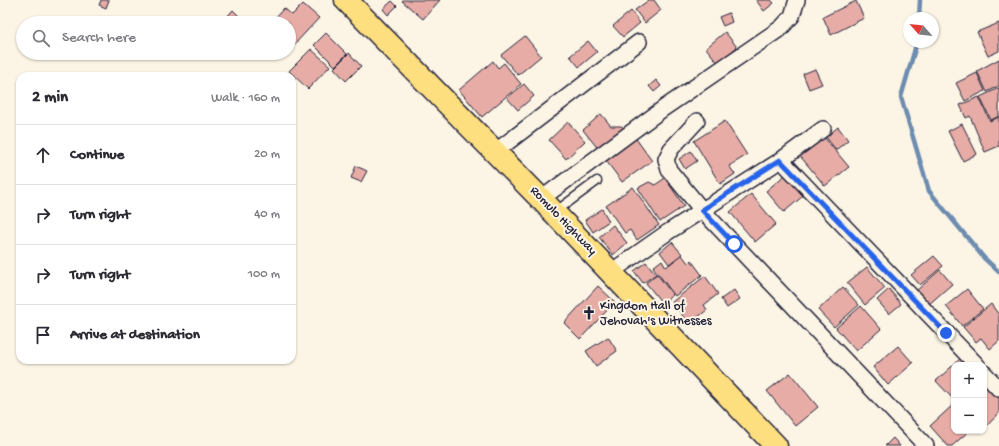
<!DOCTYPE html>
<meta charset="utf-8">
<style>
:root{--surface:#fff;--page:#f2f2f3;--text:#2b2b33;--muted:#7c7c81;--line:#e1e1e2}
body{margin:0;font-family:"Gochi Hand",sans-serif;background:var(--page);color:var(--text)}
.controls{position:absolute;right:12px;bottom:12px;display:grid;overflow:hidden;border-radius:8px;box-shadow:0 1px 3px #0004}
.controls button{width:36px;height:36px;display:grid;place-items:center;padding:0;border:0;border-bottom:1px solid var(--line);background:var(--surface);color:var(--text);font:20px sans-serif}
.compass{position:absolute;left:903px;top:12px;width:36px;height:36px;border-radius:50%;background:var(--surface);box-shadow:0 1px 3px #0004;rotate:297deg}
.stop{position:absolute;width:12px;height:12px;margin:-9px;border:3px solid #2563eb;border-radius:50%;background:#fff}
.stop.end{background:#2563eb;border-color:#fff;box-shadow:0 1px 4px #0008}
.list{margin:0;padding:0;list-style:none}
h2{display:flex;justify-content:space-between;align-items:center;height:52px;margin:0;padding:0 16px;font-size:17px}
h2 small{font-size:13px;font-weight:400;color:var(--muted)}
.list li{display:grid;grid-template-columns:26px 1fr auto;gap:12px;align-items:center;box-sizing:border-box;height:60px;padding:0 16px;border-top:1px solid var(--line)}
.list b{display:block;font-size:15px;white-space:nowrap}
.list em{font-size:13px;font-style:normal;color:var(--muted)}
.icon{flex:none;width:22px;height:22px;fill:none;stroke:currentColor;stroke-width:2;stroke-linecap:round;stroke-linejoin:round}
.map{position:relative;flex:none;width:999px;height:446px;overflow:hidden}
.search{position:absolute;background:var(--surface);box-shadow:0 1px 3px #0004;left:16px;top:16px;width:280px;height:44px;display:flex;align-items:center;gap:10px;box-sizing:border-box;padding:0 14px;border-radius:22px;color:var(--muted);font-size:15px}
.panel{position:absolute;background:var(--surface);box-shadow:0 1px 3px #0004;left:16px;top:72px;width:280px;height:292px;border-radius:12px}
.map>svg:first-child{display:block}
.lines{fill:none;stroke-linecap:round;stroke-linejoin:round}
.stream{stroke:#6d8caf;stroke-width:4.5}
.building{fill:#e7aca6;stroke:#22223b}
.service-casing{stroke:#22223b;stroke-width:11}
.minor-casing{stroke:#22223b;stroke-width:18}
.trunk-casing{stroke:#22223b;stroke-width:25}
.service{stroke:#fcf5e5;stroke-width:8}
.minor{stroke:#fcf5e5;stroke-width:15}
.trunk{stroke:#fedf80;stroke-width:22}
.route{stroke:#2563eb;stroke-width:5}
.labels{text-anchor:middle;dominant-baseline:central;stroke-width:4;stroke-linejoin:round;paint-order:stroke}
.street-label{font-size:13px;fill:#22223b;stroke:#fcf5e5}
.poi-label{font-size:13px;fill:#22223b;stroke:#fcf5e5;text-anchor:start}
</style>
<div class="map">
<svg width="999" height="446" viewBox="0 0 999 446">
<rect width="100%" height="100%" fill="#fcf5e5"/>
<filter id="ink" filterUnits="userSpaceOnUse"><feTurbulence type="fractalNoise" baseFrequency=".025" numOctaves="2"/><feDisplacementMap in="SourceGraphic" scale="8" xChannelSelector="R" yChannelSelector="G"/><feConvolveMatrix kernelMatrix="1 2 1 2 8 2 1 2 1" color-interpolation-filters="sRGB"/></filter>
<g filter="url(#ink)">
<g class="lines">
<path class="stream" d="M919 18 920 0
M917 42 901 97 929 191 984 258 999 272"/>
</g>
<path class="building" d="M101 0H109L106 8 99 5Z
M403 0H440L423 19 402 1Z
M649 0H654L661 10 645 23 635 10Z
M756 0H771L774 3 764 11Z
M392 1 397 6 388 15 383 9Z
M856 1 864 18 831 35 823 17Z
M303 4 319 18 292 47 289 43V23H281L275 18 284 8 292 15Z
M233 10 241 18 237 23H231L226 18Z
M631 11 640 23 623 37 613 26Z
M729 13 732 22 723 26 719 17Z
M999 23V51L988 56 977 32Z
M725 32 737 47 718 63 706 48Z
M326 33 347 54 335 66 314 45Z
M525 36 541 56 518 75 501 55Z
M588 41 597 52 579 67 570 56Z
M311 49 330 66 308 89 289 71Z
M349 53 361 66 346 81 334 68Z
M999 59V86L987 92 977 71Z
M493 61 498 68 504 63 521 84 482 117 459 90Z
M815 69 822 84 809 89 803 74Z
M977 73 985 91 965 101 956 83Z
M656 80 661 86 654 92 649 86Z
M524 84 534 96 518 110 507 98Z
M999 88V116L991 120 980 97Z
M979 97 990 121 999 117V146L985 152 970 116 966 118 960 105Z
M601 114 611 126H621L626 129 600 151 583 130Z
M725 121 747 155 729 166 735 174 720 184 694 141Z
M568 122 585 141 566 159 549 140Z
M962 124 977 154 963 161 948 131Z
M838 127 848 140 836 150 826 137Z
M634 136 652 161 622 182 604 158Z
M824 137 849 167 825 186 800 156Z
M691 151 697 161 685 169 679 159Z
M356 166 367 171 361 182 351 178Z
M785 175 803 196 784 212 766 191Z
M665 178 684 206 660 222 638 188 649 182 655 185Z
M633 187 659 225 637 240 630 230 625 233 606 206Z
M751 194 776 224 755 242 730 212Z
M602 209 609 221 593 232 585 220Z
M613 225 627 243 613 255 599 237Z
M672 242 682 254 669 264 660 252Z
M682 255 688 263 691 260 702 275 675 296 653 267 662 260 666 267Z
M934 256 943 266 920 285 911 275Z
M646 262 656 274 643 283 634 271Z
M867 267 885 288 865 305 847 283Z
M940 270 952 284 928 305 916 291Z
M657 274 673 295 662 303 646 283Z
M705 276 718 294 704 305 707 310 689 324 672 302Z
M598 286 615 302 580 339 564 323Z
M843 287 859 305 834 327 818 310Z
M889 289 901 304 889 314 877 300Z
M967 289 983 309 962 326 946 306Z
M734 290 740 299 727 308 721 299Z
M991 304 999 315V341L990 349 981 338 976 342 963 327Z
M861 306 881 329 856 351 836 328Z
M608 337 617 351 596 366 586 351Z
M898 346 913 363 888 385 873 367Z
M962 357 969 365H954V400L936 381Z
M790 373 818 407 795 426 767 391Z
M985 384 999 397V413L985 428 984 427V385Z
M954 404V431H969L952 446H948L930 426Z
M893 438 900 446H885Z"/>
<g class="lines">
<g class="service-casing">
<path id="service" d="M555 212 597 181"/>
</g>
<g class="minor-casing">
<path id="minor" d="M697 121 671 149 666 159 669 170 702 210 926 446
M495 152 639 42
M781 160 977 365
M541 199 664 108 781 28 792 16 797 0
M611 272 668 232 781 160 823 129
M984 373 999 389"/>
</g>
<g class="trunk-casing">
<path id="trunk" d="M346 0 541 199 776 446"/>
</g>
<use href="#service" class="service"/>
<use href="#minor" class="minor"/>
<use href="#trunk" class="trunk"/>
</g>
</g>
<g class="lines" filter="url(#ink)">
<path class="route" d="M734 244 702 210 780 160 946 333"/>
</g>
<defs>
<g id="church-bare" transform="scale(1.08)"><path d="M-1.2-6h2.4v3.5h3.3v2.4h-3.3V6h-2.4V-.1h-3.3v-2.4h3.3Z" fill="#22223b" stroke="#fcf5e5" stroke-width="2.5" paint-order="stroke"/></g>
</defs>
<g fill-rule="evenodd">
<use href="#church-bare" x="589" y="313"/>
</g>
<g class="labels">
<g class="street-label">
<text transform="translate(563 221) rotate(46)">Romulo Highway</text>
</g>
<g class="poi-label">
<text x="600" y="306">Kingdom Hall of<tspan x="600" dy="15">Jehovah's Witnesses</tspan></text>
</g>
</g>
</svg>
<div class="controls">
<button>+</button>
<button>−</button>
</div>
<svg class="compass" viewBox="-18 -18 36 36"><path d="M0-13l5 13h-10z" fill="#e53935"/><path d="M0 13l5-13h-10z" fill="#7c7c81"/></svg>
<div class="stop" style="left:734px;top:244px"></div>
<div class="stop end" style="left:946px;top:333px"></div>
<div class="search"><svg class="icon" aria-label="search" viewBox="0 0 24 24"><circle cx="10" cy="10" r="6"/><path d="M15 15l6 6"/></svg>Search here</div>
<section class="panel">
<h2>2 min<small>Walk · 160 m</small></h2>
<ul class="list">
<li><svg class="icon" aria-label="ahead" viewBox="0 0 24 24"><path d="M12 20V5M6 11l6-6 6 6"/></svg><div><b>Continue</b></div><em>20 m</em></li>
<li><svg class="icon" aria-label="right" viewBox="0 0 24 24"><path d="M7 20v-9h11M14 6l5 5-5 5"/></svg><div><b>Turn right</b></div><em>40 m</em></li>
<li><svg class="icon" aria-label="right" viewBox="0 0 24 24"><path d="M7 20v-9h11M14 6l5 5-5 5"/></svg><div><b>Turn right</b></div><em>100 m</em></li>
<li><svg class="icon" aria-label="arrive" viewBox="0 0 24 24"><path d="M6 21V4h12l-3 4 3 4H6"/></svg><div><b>Arrive at destination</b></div></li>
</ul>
</section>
</div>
